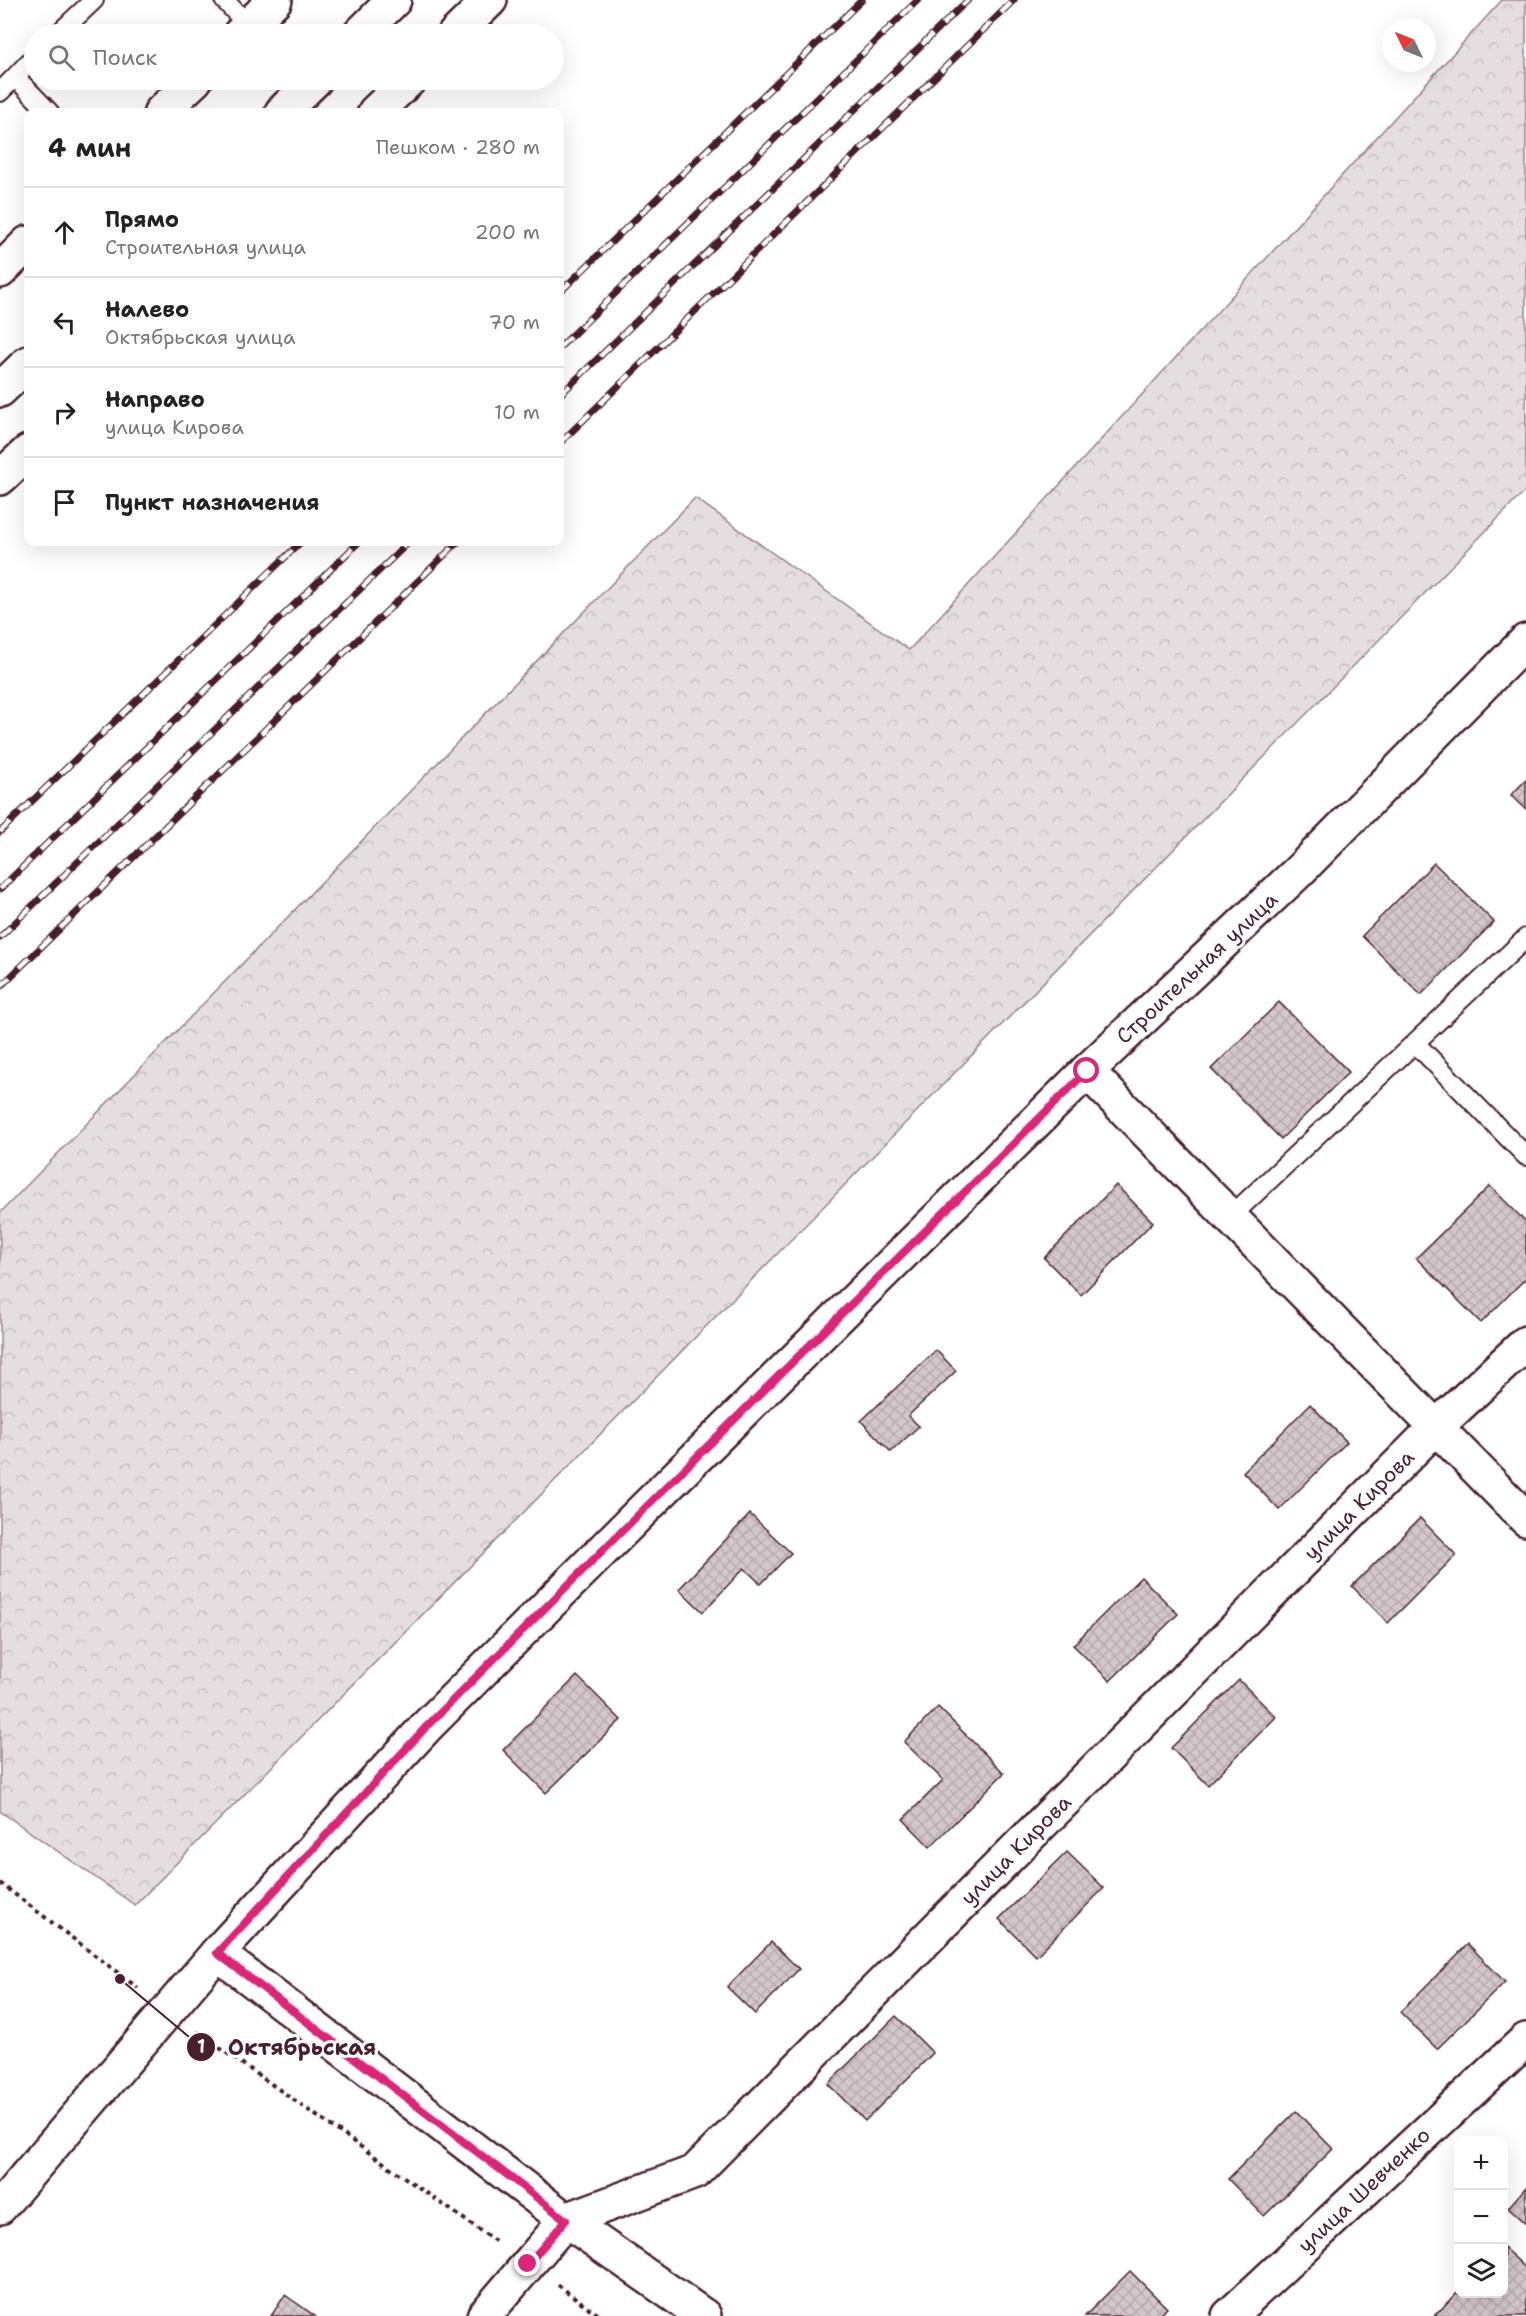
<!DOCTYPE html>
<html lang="ru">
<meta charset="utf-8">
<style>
:root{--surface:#fff;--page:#f2f2f2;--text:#222;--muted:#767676;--line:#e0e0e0}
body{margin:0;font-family:"Shantell Sans",sans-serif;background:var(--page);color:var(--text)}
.controls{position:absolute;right:18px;bottom:18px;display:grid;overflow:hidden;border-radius:12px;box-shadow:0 6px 24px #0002}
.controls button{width:54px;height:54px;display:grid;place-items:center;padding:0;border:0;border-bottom:2px solid var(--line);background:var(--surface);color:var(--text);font:30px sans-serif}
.compass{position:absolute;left:1382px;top:18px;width:54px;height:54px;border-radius:50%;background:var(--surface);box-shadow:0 6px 24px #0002;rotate:313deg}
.stop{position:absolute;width:18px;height:18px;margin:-14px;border:4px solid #db2777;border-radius:50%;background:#fff}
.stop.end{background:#db2777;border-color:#fff;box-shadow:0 2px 6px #0008}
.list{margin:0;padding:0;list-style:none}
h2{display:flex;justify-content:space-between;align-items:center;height:78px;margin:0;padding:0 24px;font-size:26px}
h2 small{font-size:20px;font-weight:400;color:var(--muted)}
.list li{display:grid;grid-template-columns:39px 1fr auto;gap:18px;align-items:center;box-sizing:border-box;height:90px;padding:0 24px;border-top:2px solid var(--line)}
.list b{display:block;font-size:22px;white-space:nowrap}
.list p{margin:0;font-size:20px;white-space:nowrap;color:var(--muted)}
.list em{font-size:20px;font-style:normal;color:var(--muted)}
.icon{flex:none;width:33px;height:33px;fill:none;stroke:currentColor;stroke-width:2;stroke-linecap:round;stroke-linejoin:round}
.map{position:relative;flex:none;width:1526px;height:2316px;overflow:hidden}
.search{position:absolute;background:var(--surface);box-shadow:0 6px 24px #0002;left:24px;top:24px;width:540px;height:66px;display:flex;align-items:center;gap:15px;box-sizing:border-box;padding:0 21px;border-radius:33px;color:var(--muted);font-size:22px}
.panel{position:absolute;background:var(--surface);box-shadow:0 6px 24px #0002;left:24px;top:108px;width:540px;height:438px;border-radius:12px}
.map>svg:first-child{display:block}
.forest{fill:url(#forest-crowns);stroke:#987e86;stroke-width:1.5}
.building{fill:url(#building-cross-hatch);stroke:#4a1f2b;stroke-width:1.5}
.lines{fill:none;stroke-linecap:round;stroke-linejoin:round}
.lane-casing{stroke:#4a1f2b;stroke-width:22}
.street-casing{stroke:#4a1f2b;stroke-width:38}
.secondary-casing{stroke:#4a1f2b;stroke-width:38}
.primary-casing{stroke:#4a1f2b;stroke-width:38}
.path{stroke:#4a1f2b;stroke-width:4;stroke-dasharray:4.5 4.5;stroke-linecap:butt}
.lane{stroke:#fff;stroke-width:18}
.street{stroke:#fff;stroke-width:33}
.secondary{stroke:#fff;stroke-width:33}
.primary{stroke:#fff;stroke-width:33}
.rail-casing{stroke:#4a1f2b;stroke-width:7}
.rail{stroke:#fff;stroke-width:4.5;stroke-dasharray:14;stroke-linecap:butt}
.route{stroke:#db2777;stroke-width:8}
.labels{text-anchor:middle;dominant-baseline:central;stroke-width:6;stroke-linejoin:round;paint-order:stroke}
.street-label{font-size:21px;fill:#4a1f2b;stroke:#fff}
.leader{fill:none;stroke:#4a1f2b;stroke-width:2}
.callout-dot{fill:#4a1f2b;stroke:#fff;stroke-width:2}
.mark-label{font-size:18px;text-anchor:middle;font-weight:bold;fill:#fff}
.callout-label{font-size:22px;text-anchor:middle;font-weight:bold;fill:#4a1f2b;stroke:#fff;stroke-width:6;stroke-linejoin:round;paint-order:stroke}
</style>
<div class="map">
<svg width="1526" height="2316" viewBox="0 0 1526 2316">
<defs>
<pattern id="forest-crowns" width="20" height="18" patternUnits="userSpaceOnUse" patternTransform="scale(1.5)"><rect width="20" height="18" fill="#e5dee0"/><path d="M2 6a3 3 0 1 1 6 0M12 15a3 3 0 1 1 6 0" fill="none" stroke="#c6bec0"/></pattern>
<pattern id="building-cross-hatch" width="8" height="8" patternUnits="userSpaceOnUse" patternTransform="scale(1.5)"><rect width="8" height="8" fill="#d2c7cb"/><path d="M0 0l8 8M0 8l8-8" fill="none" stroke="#b6aaae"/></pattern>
</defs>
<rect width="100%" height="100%" fill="#fff"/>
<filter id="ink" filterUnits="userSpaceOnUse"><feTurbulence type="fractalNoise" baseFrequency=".0167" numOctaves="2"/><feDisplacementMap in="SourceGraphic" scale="12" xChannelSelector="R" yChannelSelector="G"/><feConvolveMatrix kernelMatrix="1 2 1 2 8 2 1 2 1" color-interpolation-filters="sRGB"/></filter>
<g filter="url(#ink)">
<path class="forest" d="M1502 0H1526V490L528 1508 135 1905 0 1811V1213L695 498 909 650Z"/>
<path class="building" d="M1526 780V809L1511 795Z
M1434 863 1494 922 1421 995 1362 936Z
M1279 1002 1349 1072 1281 1139 1211 1069Z
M1116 1185 1153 1222 1081 1295 1044 1258Z
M1490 1186 1526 1222V1278L1481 1323 1416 1258Z
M936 1350 956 1371 908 1416 919 1426 891 1452 861 1421Z
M1310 1404 1347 1442 1279 1510 1243 1472Z
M750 1514 791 1553 761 1584 744 1568 703 1612 679 1589Z
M1420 1518 1456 1555 1388 1623 1352 1586Z
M1141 1577 1178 1614 1110 1681 1073 1645Z
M577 1676 621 1720 546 1793 503 1750Z
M1239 1680 1276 1717 1208 1785 1171 1748Z
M938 1707 1004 1773 930 1847 903 1819 943 1780 904 1742Z
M1067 1852 1104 1888 1036 1956 999 1919Z
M771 1942 799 1969 755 2014 727 1987Z
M1468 1944 1505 1982 1437 2049 1400 2012Z
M896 2016 933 2053 865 2121 828 2084Z
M1296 2111 1333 2149 1264 2216 1228 2179Z
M1526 2187V2224L1508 2208Z
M1504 2248 1526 2268V2316H1435L1458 2291V2294H1504Z
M1130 2271 1167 2308 1158 2316H1085Z
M285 2295 315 2316H271Z"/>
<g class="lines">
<g class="lane-casing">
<path id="lane" d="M224 0 249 26
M58 34 94 0
M34 57 15 77 49 112
M0 92 15 77
M1415 1043 1526 1156
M1230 1217 1526 938"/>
</g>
<g class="street-casing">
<path id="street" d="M1087 1071 1526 1519
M217 1953 566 2220 704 2316
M484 2316 566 2220 695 2172 1436 1427 1526 1343
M1229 2316 1526 2040"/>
</g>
<g class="secondary-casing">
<path id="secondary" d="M240 34 275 0
M161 112 195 80
M0 271 28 243"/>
</g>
<g class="primary-casing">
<path id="primary" d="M360 34 394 0
M455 34 490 0
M282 112 315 80
M375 112 409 80
M0 390 28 363
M0 478 28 452
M0 2207 217 1953 427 1726 646 1507 1087 1071 1299 871 1526 641"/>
</g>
<path class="path" d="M0 1883 138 1988
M197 2032 498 2243
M558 2285 600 2316"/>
<use href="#lane" class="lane"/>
<use href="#street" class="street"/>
<use href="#secondary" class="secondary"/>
<use href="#primary" class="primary"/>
<g class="rail-casing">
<path id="rail" d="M560 292 862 0
M560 347 918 0
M560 395 968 0
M560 443 1014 0
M0 832 301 542
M0 889 359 542
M0 937 409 542
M0 987 458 542"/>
</g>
<use href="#rail" class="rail"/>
</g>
</g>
<g class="lines" filter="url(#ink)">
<path class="route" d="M528 2264 566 2220 217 1953 427 1726 646 1507 1087 1071"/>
</g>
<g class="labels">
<g class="street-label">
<text transform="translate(1197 968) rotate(-43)">Строительная улица</text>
<text transform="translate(1359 1505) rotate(-45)">улица Кирова</text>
<text transform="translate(1016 1850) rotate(-45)">улица Кирова</text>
<text transform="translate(1364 2190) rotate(-43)">улица Шевченко</text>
</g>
</g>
<path class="leader" d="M120 1979L201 2047"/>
<g class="callout-dot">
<circle cx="120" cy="1979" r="6"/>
<circle cx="201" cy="2047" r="15"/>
</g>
<g class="mark-label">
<text x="201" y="2053">1</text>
</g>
<g class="callout-label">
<text x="302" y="2055">Октябрьская</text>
</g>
</svg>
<div class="controls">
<button>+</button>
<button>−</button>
<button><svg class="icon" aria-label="layers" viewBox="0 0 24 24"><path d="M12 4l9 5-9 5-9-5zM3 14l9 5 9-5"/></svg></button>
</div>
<svg class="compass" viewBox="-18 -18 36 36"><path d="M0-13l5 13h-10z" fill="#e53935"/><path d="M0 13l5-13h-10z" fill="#767676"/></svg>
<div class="stop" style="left:1087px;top:1071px"></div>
<div class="stop end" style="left:528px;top:2264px"></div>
<div class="search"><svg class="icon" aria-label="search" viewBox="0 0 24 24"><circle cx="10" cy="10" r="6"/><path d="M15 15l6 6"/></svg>Поиск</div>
<section class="panel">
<h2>4 мин<small>Пешком · 280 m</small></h2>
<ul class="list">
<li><svg class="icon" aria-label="ahead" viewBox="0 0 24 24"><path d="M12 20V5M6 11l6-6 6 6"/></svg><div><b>Прямо</b><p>Строительная улица</p></div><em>200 m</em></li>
<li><svg class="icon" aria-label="left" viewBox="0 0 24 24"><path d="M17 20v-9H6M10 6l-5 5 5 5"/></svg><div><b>Налево</b><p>Октябрьская улица</p></div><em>70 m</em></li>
<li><svg class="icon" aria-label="right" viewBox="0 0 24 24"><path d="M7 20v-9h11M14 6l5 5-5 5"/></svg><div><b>Направо</b><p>улица Кирова</p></div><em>10 m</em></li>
<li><svg class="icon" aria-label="arrive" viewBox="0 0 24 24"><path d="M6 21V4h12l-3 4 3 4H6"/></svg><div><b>Пункт назначения</b></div></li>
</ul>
</section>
</div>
